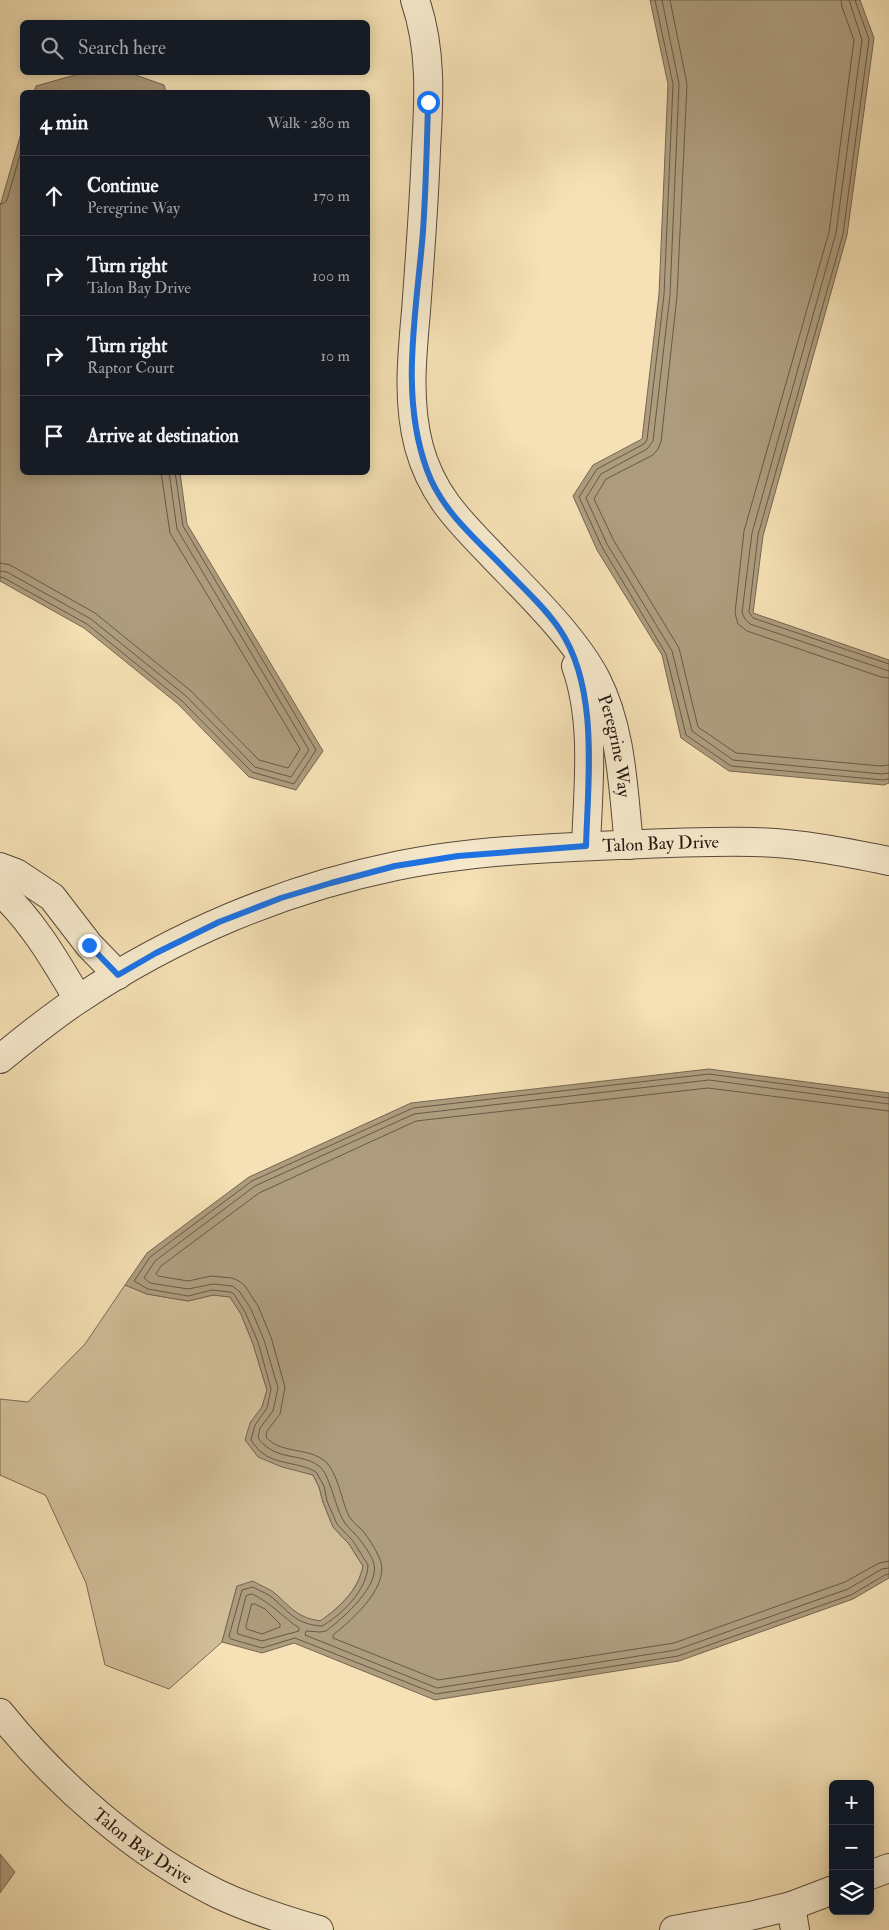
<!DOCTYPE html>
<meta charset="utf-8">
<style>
:root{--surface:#171b24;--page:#20242c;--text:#f1f3f6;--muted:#9ea1a6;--line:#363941}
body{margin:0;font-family:"IM FELL Double Pica",serif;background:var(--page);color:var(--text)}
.controls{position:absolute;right:15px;bottom:15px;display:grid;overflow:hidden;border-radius:8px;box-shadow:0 2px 12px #0003}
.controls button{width:45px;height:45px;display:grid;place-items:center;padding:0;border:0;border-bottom:1px solid var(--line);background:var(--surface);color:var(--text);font:25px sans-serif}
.stop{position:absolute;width:15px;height:15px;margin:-11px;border:4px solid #1a73e8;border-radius:50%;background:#fff}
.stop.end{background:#1a73e8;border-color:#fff;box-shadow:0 1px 5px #0008}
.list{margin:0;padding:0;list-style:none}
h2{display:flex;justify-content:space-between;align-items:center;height:65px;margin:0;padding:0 20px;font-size:21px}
h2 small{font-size:16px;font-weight:400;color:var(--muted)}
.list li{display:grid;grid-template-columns:32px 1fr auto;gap:15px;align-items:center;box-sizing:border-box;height:80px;padding:0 20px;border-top:1px solid var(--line)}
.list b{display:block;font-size:19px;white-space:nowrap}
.list p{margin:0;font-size:16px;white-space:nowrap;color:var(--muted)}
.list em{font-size:16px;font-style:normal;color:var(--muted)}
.icon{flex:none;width:28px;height:28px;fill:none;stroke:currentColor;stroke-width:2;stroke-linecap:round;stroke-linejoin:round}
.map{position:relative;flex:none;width:889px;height:1930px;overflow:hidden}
.search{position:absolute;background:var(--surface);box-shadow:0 2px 12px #0003;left:20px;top:20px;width:350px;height:55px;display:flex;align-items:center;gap:12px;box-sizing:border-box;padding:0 18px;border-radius:8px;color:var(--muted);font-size:19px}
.panel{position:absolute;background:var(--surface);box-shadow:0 2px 12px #0003;left:20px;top:90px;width:350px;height:385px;border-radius:8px}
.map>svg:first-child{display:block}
.green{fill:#d1be99;stroke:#7a6a55}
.water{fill:#ad9c7d;stroke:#756652}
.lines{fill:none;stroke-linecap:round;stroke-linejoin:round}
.shore{stroke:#685947;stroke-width:1}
.street-casing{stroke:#57493a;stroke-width:30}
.street{stroke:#f8eccf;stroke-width:28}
.route{stroke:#1a73e8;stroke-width:6}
.labels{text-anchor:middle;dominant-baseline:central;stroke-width:5;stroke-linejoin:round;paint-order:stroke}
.street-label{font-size:18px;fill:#221611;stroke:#f8eccf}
</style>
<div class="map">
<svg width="889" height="1930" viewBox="0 0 889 1930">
<rect width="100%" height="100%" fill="#f5e1b5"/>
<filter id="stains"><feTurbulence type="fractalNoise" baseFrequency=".004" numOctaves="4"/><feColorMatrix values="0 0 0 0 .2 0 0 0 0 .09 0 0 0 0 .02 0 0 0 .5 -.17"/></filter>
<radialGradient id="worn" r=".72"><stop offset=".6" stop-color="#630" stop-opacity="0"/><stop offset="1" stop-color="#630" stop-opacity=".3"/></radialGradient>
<path class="green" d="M125 1285 147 1294 188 1301 213 1295 230 1297 241 1314 253 1344 267 1390 262 1407 250 1423 298 1470 313 1475 319 1487 323 1502 333 1527 349 1544 363 1566C358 1591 340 1606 321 1621L307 1619 288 1607 276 1594 237 1586 222 1642 169 1689 105 1665 86 1583 47 1498 45 1495 0 1475V1399L28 1402 85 1344Z"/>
<path class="water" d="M650 0H860L874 38 847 235 763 536 753 613 889 660V783L884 785 729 771 681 738 662 655 597 550 573 496 593 465 642 439 659 294 668 84Z
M82 73H130L164 85 166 92H34L36 86Z
M22 130V472L180 473 187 524 323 751 296 790 249 777 178 704 84 628 0 581V206Z
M709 1069 889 1093V1578L853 1599 679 1661 435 1700 294 1643 262 1653 222 1642 237 1586 253 1581C261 1586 271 1589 277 1595 292 1609 299 1618 320 1621 340 1607 358 1591 363 1566L349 1544 333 1527 323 1502 319 1487 313 1475 282 1467 258 1457 245 1440 250 1423 262 1407 267 1390 253 1344 241 1314 230 1297 213 1295 188 1301 147 1294 125 1285 147 1253 249 1177 411 1103Z
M0 1854 15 1872 0 1893Z"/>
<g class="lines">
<path class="shore" d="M655 0 673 84 664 295 647 440 644 444 597 469 579 497 602 547 666 654 686 735 731 766 883 780 889 779
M662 0 679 84 670 295 653 441 647 449 601 474 586 498 607 544 672 651 692 731 733 760 882 774 889 773
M670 0 687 84 677 296 661 442 658 449 653 455 606 479 594 499 614 541 679 648 698 727 736 753 881 766 889 765
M841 0 842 7 854 40 829 232 744 531 735 613 738 624 747 631 881 677 889 678
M849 0 862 40 836 233 752 533 742 613 745 619 750 624 889 671
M855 0 869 39 843 234 758 535 749 612 753 618 889 664
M0 204 4 203 7 200 22 148
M0 563 10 565 95 613 191 691 259 760 288 768 300 749 170 533 161 472
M0 571 7 572 91 619 186 696 255 767 291 777 309 750 177 529 169 472
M0 577 4 578 87 624 182 701 252 772 294 784 316 750 183 526 175 472
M889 1098 709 1074 413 1108 252 1181 150 1257 134 1281 148 1289 188 1296 212 1290 230 1292 234 1294 245 1312 258 1342 271 1389 267 1408 255 1425 251 1440C254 1444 257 1449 261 1452 276 1465 300 1462 316 1472L324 1486 327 1501 337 1524 353 1541 368 1565C367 1590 343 1614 322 1626 299 1625 290 1614 274 1599 269 1594 260 1591 253 1587L242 1590 229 1636 231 1639 262 1648 295 1638 436 1694 678 1656 851 1595 885 1575 889 1574
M889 1104 709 1080 414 1114 255 1186 155 1261 144 1278 150 1283 188 1289 213 1284 232 1286 239 1291 251 1309 264 1340 278 1388 273 1411 260 1428 258 1438C276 1462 300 1452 319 1466 329 1473 335 1505 342 1518 345 1525 351 1530 356 1535 362 1542 370 1553 373 1561 383 1584 342 1619 326 1631L320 1632 306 1631 305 1635 437 1688 676 1650 848 1589 882 1569 889 1568
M889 1111 708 1088 416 1121 259 1193 161 1266 156 1274 158 1276 188 1281 211 1276 232 1278 239 1281 245 1286 258 1306 271 1337 285 1387 280 1414 267 1431 266 1437C279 1453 306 1448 322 1459 337 1468 341 1499 348 1514 351 1521 358 1526 363 1531 369 1539 375 1548 379 1557 393 1584 352 1620 333 1635V1638L438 1680 674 1643 845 1582 879 1563 889 1561
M252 1594C270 1602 283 1617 299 1628V1631L262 1641 238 1634 237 1632 246 1596Z
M252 1604H255L265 1609 280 1624V1627L262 1634 247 1629 246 1627Z"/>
<g class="street-casing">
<g id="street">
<path id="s1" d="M415 0C432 49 429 99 426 150 424 204 420 257 416 311 412 356 407 402 419 447 432 494 457 519 490 553 524 589 573 635 596 679 622 730 623 788 629 845"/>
<path d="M576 666C596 722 588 788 586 846"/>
<path d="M0 867 16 873 52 897 89 945 118 975"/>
<path d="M0 891C33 922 55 960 78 999"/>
<path id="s2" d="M0 1059C26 1038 51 1017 79 999 174 935 284 889 396 866 469 851 546 848 621 845 665 843 709 841 754 842 799 843 845 852 889 861"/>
<path id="s3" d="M0 1713C58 1785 135 1853 218 1894 250 1909 284 1920 319 1930"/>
<path d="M870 1875 889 1868"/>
<path d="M791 1906 795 1930"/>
<path d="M674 1930 750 1916 791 1906 833 1890"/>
</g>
</g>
<use href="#street" class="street"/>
</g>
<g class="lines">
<path class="route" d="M89 945 118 975 156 953 219 922 281 898 331 883 395 866 458 856 586 846C588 779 599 688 560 630 545 607 522 587 503 567 475 538 441 510 427 470 399 394 417 310 423 231 426 188 427 145 428 102"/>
</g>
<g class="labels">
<g class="street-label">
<text stroke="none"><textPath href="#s1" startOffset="814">Peregrine Way</textPath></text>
<text stroke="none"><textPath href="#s2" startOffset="711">Talon Bay Drive</textPath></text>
<text stroke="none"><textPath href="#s3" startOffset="196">Talon Bay Drive</textPath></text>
</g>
</g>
<rect width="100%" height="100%" filter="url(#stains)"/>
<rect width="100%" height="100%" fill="url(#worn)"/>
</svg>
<div class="controls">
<button>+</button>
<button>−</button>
<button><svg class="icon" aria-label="layers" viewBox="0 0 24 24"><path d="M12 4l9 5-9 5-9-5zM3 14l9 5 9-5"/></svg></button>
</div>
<div class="stop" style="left:428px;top:102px"></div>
<div class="stop end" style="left:89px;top:945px"></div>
<div class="search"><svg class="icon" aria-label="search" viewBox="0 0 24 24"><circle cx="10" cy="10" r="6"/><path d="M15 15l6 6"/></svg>Search here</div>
<section class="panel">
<h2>4 min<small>Walk · 280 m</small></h2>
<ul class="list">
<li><svg class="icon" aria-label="ahead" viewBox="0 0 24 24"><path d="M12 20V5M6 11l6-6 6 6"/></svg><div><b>Continue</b><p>Peregrine Way</p></div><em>170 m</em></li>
<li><svg class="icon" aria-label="right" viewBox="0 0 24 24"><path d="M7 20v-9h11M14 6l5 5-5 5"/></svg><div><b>Turn right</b><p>Talon Bay Drive</p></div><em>100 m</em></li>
<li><svg class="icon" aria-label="right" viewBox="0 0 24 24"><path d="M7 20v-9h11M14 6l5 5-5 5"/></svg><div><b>Turn right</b><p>Raptor Court</p></div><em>10 m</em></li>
<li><svg class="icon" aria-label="arrive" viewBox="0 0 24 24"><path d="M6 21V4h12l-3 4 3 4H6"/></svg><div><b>Arrive at destination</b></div></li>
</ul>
</section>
</div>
